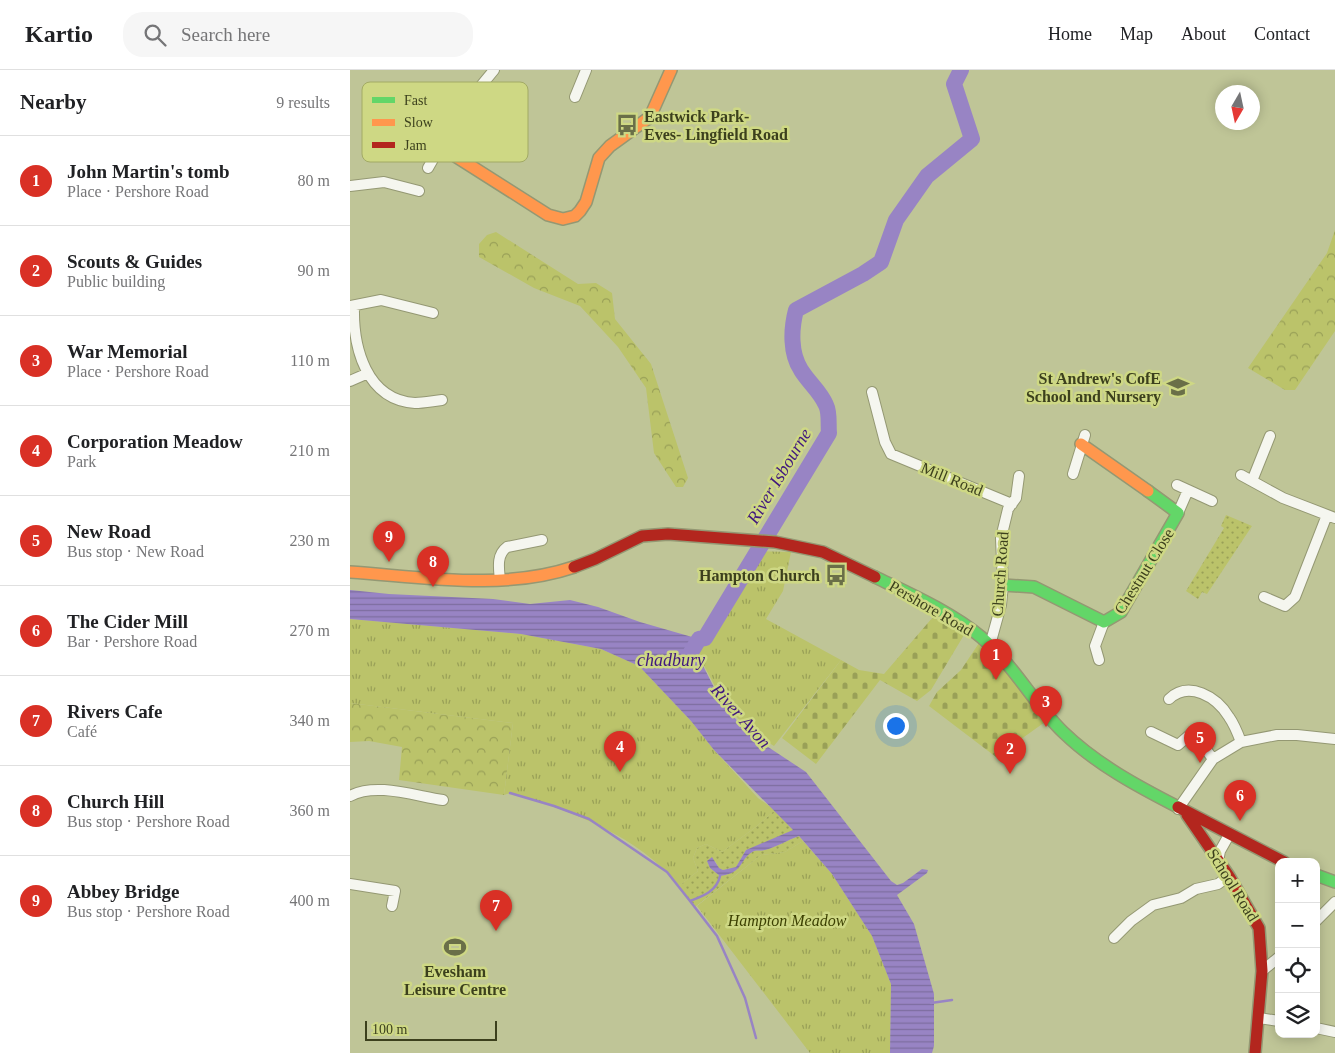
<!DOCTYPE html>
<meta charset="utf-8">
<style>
:root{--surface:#fff;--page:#f6f6f6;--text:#202124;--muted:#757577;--line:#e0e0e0;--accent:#d93025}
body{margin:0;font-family:"Times New Roman",serif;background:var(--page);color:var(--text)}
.controls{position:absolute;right:15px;bottom:15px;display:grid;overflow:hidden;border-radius:10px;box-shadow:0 2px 12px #0003}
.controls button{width:45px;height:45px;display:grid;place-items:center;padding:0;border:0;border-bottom:1px solid var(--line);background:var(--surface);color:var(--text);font:25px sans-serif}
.compass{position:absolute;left:865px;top:15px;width:45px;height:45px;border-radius:50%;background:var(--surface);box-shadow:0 2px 12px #0003;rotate:189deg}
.scale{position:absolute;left:15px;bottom:12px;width:132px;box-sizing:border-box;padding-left:5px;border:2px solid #3c401d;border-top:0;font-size:14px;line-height:18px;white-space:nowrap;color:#3c401d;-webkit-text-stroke:4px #ced884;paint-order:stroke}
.you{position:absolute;left:545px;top:655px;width:18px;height:18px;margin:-12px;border:4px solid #fff;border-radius:50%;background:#1a73e8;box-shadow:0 0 0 8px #1a73e833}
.badge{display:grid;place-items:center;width:32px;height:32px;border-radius:50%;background:var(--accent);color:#fff;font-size:16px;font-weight:700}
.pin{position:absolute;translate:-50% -41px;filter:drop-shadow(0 1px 2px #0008)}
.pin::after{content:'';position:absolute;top:26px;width:18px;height:15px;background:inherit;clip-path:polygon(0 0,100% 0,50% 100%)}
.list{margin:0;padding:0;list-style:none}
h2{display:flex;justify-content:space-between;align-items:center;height:65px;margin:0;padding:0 20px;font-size:21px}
h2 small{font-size:16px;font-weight:400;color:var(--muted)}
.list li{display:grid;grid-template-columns:32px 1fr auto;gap:15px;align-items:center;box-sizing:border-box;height:90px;padding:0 20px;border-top:1px solid var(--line)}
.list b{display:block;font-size:19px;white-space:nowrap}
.list p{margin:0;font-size:16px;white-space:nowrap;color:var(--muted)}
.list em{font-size:16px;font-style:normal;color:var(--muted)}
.icon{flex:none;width:28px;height:28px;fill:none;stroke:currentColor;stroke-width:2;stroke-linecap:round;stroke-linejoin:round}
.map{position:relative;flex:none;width:985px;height:983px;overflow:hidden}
header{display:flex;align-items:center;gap:30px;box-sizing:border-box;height:70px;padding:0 25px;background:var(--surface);border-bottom:1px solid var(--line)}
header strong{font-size:24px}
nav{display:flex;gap:28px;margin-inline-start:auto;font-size:18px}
.search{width:350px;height:45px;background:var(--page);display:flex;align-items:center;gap:12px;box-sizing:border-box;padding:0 18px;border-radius:20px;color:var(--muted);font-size:19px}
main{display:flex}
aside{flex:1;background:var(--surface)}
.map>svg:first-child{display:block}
.grass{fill:url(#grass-dots)}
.forest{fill:url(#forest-crowns)}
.cemetery{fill:url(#cemetery-stones)}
.park{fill:url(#park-tufts)}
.water{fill:url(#water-rules)}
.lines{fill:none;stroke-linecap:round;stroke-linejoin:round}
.stream{stroke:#9884c4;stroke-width:2.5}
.river{stroke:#9884c4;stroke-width:16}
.street-casing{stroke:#949873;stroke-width:12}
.fast-casing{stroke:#949873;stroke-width:14}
.slow-casing{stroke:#949873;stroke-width:14}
.jam-casing{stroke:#949873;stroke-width:14}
.street{stroke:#f5f6ef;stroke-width:10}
.fast{stroke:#63d668;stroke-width:11}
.slow{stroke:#ff974d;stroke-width:11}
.jam{stroke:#b3261e;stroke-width:11}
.labels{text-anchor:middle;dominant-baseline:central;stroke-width:5;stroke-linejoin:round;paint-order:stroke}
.poi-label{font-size:16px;font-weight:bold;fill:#3c401d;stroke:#ced884;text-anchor:end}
.street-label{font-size:16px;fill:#3c401d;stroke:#ced884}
.park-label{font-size:16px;font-style:italic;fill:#3c4002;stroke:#ced884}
.water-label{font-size:18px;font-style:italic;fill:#40187e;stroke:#ced884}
.key{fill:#ced884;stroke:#a2aa65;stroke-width:1}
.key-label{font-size:14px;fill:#3c401d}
</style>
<header>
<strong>Kartio</strong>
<div class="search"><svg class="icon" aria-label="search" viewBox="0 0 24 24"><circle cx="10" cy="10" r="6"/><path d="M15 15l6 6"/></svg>Search here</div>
<nav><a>Home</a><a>Map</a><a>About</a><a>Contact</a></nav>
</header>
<main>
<aside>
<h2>Nearby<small>9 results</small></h2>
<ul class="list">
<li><span class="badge">1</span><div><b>John Martin's tomb</b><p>Place · Pershore Road</p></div><em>80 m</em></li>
<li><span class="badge">2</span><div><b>Scouts &amp; Guides</b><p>Public building</p></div><em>90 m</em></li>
<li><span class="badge">3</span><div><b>War Memorial</b><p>Place · Pershore Road</p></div><em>110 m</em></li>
<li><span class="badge">4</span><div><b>Corporation Meadow</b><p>Park</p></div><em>210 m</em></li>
<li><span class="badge">5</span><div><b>New Road</b><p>Bus stop · New Road</p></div><em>230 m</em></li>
<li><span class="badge">6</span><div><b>The Cider Mill</b><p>Bar · Pershore Road</p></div><em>270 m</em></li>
<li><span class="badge">7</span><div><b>Rivers Cafe</b><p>Café</p></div><em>340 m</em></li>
<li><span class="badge">8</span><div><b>Church Hill</b><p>Bus stop · Pershore Road</p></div><em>360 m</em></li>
<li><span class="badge">9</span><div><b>Abbey Bridge</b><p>Bus stop · Pershore Road</p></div><em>400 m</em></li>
</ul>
</aside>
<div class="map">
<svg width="985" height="983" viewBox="0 0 985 983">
<defs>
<pattern id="grass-dots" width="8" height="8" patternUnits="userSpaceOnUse" patternTransform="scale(1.25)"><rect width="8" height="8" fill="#bbc36a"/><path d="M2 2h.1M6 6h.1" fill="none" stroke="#99a057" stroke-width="1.8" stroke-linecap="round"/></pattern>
<pattern id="forest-crowns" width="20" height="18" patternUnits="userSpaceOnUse" patternTransform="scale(1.25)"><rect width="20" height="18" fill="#bbc36a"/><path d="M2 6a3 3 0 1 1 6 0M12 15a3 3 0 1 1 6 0" fill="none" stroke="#99a057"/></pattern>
<pattern id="cemetery-stones" width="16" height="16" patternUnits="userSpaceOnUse" patternTransform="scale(1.25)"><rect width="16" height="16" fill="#bbc36a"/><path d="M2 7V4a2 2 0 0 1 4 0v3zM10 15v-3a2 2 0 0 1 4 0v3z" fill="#99a057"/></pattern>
<pattern id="park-tufts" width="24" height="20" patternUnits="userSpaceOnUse" patternTransform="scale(1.25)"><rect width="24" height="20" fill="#bbc36a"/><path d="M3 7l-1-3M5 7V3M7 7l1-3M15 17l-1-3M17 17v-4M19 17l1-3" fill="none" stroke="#99a057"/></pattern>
<pattern id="water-rules" width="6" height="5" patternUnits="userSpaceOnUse" patternTransform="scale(1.25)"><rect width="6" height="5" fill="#9884c4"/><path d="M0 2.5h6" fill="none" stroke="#7d6d9f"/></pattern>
</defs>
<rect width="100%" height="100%" fill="#bfc597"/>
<path class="grass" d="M876 445 902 456 857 524 852 522 848 529 836 521 874 458 871 456Z
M425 740 444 761 396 780 386 797 373 800 369 798 365 791H357L360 798 370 806C394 803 389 788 404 781 407 780 411 781 415 780 426 777 438 770 449 766L453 771 435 782 411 785 345 837 329 816 348 801 343 788 347 778 356 774 372 782 407 756Z"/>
<path class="forest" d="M985 160V261L945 320H935L898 298 977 183Z
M146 162 228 214 246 213 262 223 265 249 301 294 338 408 333 417H326L304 383 296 318 268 277 230 236 184 218 129 187V174L137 165Z
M0 633 163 653 154 725 49 710 52 677 19 671 0 672Z"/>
<path class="cemetery" d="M583 547 614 565 581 620 567 631 530 610 466 694 432 668 491 590 509 600 534 604Z
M629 573 663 610 695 652 646 687 579 636 587 622 611 600Z"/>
<path class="park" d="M407 481 441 482 433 521 416 549 491 590 424 676 398 660 372 630 348 584 349 569 355 568Z
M0 549 171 564 251 579 289 596 341 651 364 680 408 728 425 740 407 756 372 782 356 774 347 778 343 788 348 801 329 816C289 766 220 740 160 723L154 725 163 653 0 633Z
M453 771 482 804 522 866 541 914 540 983H460L347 836 411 785 435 782Z"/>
<path class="water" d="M0 520 39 524 143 529 180 534 220 530 248 537 290 552 349 569 347 584 371 631 397 663 456 702 541 811 547 815 553 813 572 799 578 800 577 803 547 825 564 854 584 924V976L582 983H540L541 914 522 866 482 804 449 766C437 770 427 777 415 780 411 781 407 780 404 781 389 788 395 803 370 806L360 798 357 791 362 787 369 798 373 800 386 797 396 780 443 760 364 680 341 651 289 596 251 579 171 564 0 549Z"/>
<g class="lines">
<path class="stream" d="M160 723 204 736 239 749 317 802 340 831C353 826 367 821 370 806
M340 831 367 866 395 928 406 968
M581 933 602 930"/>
<path class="river" d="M337 589 349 569 355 568 479 363C478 354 480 343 476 335 470 321 459 313 451 300 440 283 441 259 446 240L513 204 531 192 546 150 577 106 622 69 604 14 611 0"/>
<g class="street-casing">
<path id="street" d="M225 27 236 0
M78 98 111 40 144 0
M0 116 34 112 69 121
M0 236 31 230 83 243
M4 237C3 277 16 330 65 333 73 333 83 331 92 330
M0 311 16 304
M522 322 535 372 541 384 662 434
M723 404 735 365
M891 405 933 428 985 448
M902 411 920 366
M827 415 838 420
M828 443 838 420 862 431
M150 510C149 499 146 485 157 477L192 470
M914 527 935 536 945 527 977 445
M640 575 651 535 653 515 651 468 658 439 666 428 669 406
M749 590 745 576 754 552
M819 629C839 610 867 627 879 647 884 654 888 664 891 672
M801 662 828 675 843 662 863 689
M0 726C26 712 65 726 93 730
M828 739 863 689 891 672 927 665H947L985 669
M868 791 870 781 879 765
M0 814 45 821 42 836
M966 851 985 832
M764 868 781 851 803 835 831 828 846 819 868 814 879 806
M912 901 929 887
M909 948 929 951
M966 958 985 962"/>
</g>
<g class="fast-casing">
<path id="fast" d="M525 507C560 524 601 542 631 567 664 595 684 634 713 662 746 694 787 716 828 737
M653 515 684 517 754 552 771 542 828 443 798 421
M966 805 985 812"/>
</g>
<g class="slow-casing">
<path id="slow" d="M91 77 198 145 213 149 225 146 230 141 236 132 249 88 260 76 300 47 321 0
M731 374 798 421
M0 502C73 507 153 521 224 497"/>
</g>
<g class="jam-casing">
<path id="jam" d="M224 497 245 489 292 466 318 464 425 472 473 482 525 507
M828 737 934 792
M837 745 879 806 909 858 912 901 905 983"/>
</g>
<use href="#street" class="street"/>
<use href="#fast" class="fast"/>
<use href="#slow" class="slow"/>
<use href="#jam" class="jam"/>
</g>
<defs>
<g id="bus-bare" transform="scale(1.725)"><path d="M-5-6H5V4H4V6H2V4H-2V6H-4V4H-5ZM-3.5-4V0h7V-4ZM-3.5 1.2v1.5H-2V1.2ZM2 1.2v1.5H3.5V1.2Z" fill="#6a6f48" stroke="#ced884" stroke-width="2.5" paint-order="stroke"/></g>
<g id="school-bare" transform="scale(1.725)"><path d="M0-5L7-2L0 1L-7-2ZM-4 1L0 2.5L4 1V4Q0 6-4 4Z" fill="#6a6f48" stroke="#ced884" stroke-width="2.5" paint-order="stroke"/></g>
<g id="stadium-bare" transform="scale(1.725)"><path d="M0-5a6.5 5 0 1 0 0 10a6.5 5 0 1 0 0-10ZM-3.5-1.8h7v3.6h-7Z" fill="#6a6f48" stroke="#ced884" stroke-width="2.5" paint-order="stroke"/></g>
</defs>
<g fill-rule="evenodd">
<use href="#bus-bare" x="277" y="55"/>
<use href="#school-bare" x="828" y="317"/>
<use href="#bus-bare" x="486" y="505"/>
<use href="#stadium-bare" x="105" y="877"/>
</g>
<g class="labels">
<g class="poi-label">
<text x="294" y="46" text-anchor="start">Eastwick Park-<tspan x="294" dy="18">Eves- Lingfield Road</tspan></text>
<text x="811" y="308">St Andrew's CofE<tspan x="811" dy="18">School and Nursery</tspan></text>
<text x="470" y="505">Hampton Church</text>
<text x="105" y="901" text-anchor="middle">Evesham<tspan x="105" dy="18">Leisure Centre</tspan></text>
</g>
<g class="street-label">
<text transform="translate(602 409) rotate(22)">Mill Road</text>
<text transform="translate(794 501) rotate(-58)">Chestnut Close</text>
<text transform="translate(650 504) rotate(-86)">Church Road</text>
<text transform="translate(581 538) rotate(30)">Pershore Road</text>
<text transform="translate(883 815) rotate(58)">School Road</text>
</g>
<g class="park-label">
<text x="437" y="850">Hampton Meadow</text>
</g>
<g class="water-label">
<text transform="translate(429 406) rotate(-59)">River Isbourne</text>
<text x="321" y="590">chadbury</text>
<text transform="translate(391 646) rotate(48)">River Avon</text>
</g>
</g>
<rect x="12" y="12" width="166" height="80" rx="8" class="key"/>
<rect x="22" y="27" width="23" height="6" fill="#63d668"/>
<rect x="22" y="49" width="23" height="7" fill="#ff974d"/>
<rect x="22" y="72" width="23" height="6" fill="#b3261e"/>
<g class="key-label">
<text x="54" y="35">Fast</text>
<text x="54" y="57">Slow</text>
<text x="54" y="80">Jam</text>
</g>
</svg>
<div class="controls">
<button>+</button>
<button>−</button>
<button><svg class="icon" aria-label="locate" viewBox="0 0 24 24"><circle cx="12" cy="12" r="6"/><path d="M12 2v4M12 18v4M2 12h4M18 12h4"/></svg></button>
<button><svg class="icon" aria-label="layers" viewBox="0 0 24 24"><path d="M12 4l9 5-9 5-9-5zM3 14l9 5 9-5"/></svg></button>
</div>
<svg class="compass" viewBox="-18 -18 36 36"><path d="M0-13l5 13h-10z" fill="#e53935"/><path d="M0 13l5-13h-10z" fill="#757577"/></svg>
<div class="scale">100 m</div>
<div class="you"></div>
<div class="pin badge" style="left:646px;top:610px">1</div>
<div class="pin badge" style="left:660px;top:704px">2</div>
<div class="pin badge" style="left:696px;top:657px">3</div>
<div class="pin badge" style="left:270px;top:702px">4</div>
<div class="pin badge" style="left:850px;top:693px">5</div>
<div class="pin badge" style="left:890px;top:751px">6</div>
<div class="pin badge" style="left:146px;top:861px">7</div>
<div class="pin badge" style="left:83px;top:517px">8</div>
<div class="pin badge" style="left:39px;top:492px">9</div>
</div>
</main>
